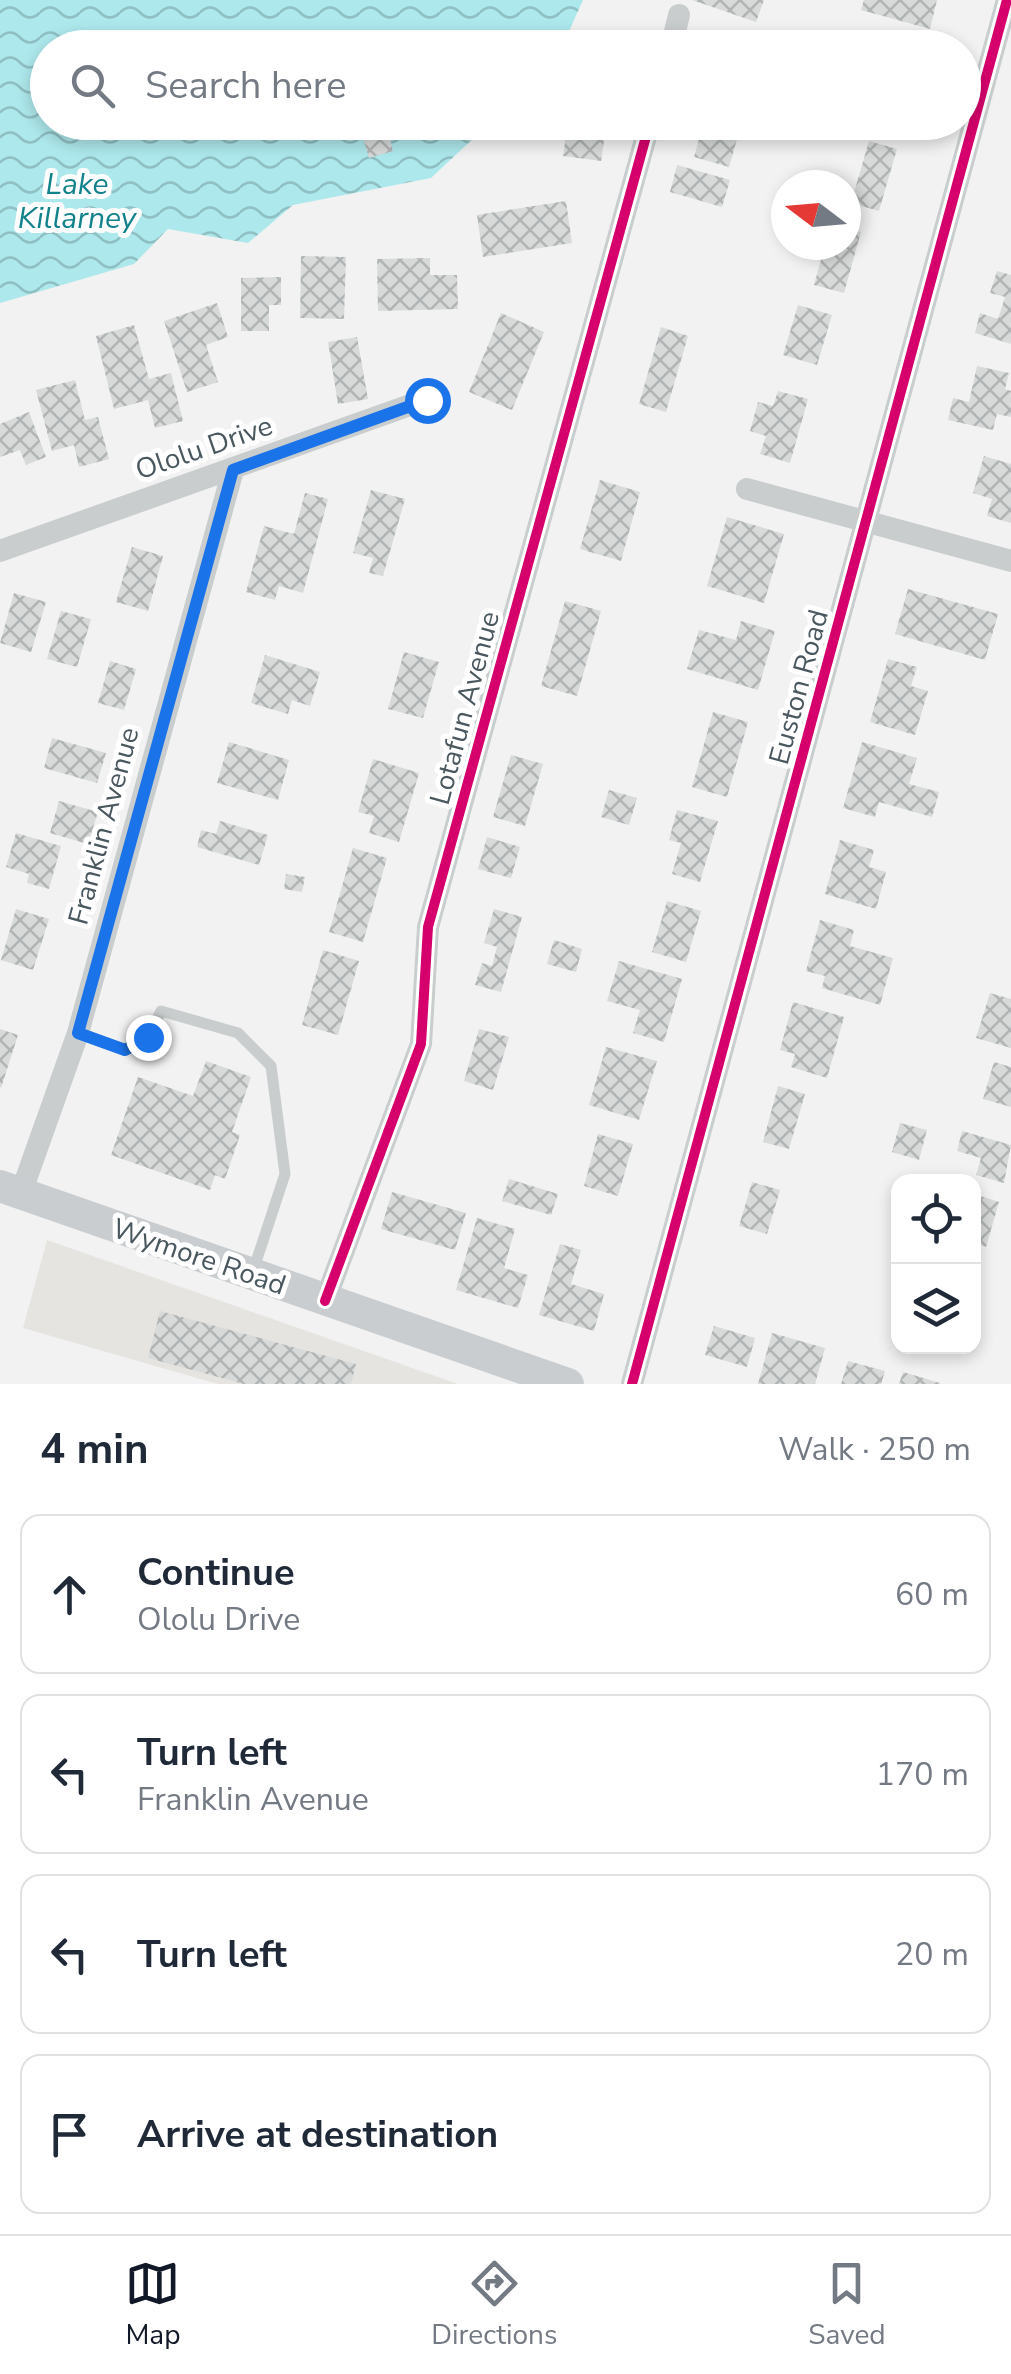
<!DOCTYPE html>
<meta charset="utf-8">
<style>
:root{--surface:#fff;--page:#f2f2f3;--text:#1f2937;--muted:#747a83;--line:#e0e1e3;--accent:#111827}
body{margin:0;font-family:"Nunito Sans",sans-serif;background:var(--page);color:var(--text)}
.controls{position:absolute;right:30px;bottom:30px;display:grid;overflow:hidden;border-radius:20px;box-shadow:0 5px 15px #0003}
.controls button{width:90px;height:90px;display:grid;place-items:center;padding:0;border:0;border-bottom:2px solid var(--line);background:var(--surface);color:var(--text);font:50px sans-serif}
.compass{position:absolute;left:771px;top:170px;width:90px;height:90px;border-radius:50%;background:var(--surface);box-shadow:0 5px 15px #0003;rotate:286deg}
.stop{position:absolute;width:30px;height:30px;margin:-22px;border:8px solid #1a73e8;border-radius:50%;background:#fff}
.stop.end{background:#1a73e8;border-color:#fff;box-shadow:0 2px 10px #0008}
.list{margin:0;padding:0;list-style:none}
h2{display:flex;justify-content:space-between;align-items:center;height:130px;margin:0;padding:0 40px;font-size:42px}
h2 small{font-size:32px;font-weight:400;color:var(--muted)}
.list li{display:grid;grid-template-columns:65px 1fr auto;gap:30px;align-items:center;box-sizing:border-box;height:160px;margin:0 20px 20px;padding:0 20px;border:2px solid var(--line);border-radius:20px}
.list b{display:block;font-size:38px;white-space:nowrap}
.list p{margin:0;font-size:32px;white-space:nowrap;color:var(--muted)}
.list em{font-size:32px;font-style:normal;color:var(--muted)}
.icon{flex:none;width:55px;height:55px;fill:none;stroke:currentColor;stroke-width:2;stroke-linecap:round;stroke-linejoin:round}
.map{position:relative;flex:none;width:1011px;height:1384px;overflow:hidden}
.search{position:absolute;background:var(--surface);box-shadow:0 5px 15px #0003;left:30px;right:30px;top:30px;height:110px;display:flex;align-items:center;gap:25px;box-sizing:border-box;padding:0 35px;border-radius:55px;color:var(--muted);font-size:38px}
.sheet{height:850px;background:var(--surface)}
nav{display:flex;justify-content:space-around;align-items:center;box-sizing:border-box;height:140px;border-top:2px solid var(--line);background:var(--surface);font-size:28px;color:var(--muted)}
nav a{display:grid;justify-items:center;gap:5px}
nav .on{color:var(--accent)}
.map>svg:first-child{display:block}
.commercial{fill:#e6e4e0}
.water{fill:url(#water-waves)}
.building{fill:url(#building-cross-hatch)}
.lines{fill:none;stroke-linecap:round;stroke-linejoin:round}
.lane{stroke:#c9cdce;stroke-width:11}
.street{stroke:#c9cdce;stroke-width:22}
.secondary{stroke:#cacdcf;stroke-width:32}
.cycleway-casing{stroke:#fff;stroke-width:16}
.cycleway{stroke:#d6006c;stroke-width:10}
.route{stroke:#1a73e8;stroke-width:12}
.labels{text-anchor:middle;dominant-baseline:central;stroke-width:10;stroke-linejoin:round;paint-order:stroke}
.street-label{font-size:28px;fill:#49575e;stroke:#fff}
.water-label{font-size:30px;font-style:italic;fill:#11828b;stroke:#fff}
</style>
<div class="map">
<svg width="1011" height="1384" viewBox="0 0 1011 1384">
<defs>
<pattern id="water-waves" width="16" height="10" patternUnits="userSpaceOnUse" patternTransform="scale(2.5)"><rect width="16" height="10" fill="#ade8ec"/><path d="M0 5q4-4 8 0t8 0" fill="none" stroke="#8fbfc2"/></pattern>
<pattern id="building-cross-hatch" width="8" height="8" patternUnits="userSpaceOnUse" patternTransform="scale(2.5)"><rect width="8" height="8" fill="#d8dada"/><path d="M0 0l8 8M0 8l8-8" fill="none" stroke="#b1b4b4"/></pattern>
</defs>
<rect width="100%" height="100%" fill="#f2f2f2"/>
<path class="commercial" d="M47 1240 458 1384H218L23 1328Z"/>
<path class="water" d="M0 0H583L562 47 48 48V122L490 123 431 178 293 205 248 243 168 229 134 264 0 303Z"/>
<path class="building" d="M692 0H764L756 22Z
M864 0H937L930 29 861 10Z
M568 122H607L601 161 563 156Z
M704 122H742L729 167 694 157Z
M388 131 393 151 369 158 363 138Z
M869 141 897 149 879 211 851 203Z
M677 165 730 180 722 207 670 192Z
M566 201 572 243 483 257 477 215Z
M846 228 861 232 844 293 814 285 825 245H846Z
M301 256 346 257 344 319 300 318Z
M430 258V275H457L458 309 378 311 377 259Z
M997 271 1011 275V344L975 333 980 313 998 319 1005 297 990 293Z
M281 277V305H269V331H241V278Z
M217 303 228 337 206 345 218 382 187 392 164 321Z
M798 305 832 315 817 365 783 355Z
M501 313 544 332 512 410 469 392Z
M134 325 149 379 171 373 183 421 155 428 148 400 114 409 96 336Z
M661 327 688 336 666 412 639 404Z
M357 337 368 399 338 404 328 342Z
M977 366 1009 373 1005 389 1011 391V417L997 414 993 430 948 420 953 398 969 402Z
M75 380 85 420 98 417 109 459 79 467 74 445 52 451 36 390Z
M778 391 808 399 790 463 760 454 766 436 750 431 758 402 773 406Z
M29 412 46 457 26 465 20 450 0 457V424Z
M984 456 1011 464V523L987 516 992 499 973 493Z
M600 480 640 492 621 561 580 549Z
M371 490 405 499 383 576 369 573 373 558 353 553Z
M305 493 328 499 303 593 279 586 275 600 246 592 264 526 294 534Z
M727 517 784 534 764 603 707 586Z
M132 547 163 556 148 611 116 602Z
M908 589 998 614 985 660 895 634Z
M14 593 46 602 31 652 0 643Z
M565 601 601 611 577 696 541 686Z
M61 611 91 619 77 667 47 659Z
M741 621 775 631 758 690 687 669 699 630 736 640Z
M404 652 439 662 423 718 388 709Z
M265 655 320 672 310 706 292 700 288 714 251 703Z
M888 659 917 667 911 686 928 691 915 735 870 722Z
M110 661 136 669 124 710 98 703Z
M713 712 748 722 727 797 692 787Z
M52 738 106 753 97 783 44 768Z
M229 742 289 760 278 800 217 783Z
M862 742 917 758 909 784 939 792 932 817 879 802 875 817 843 808Z
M511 755 543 764 525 826 493 817Z
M373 759 419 773 399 842 369 833 374 816 358 812Z
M609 790 637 798 629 825 601 817Z
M59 801 98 812 88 844 50 833Z
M677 810 718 821 700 882 672 874 681 843 669 840Z
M220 821 268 835 259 865 197 847 201 830 216 834Z
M16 833 61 846 49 889 27 883 29 874 6 867Z
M487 837 520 847 511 878 478 869Z
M840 840 874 850 869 867 886 872 876 909 825 894Z
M353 848 387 858 363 942 329 932Z
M286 874 305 877 302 892 284 889Z
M667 901 701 911 686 962 652 952Z
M16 909 49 919 33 970 1 960Z
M494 909 522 917 501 992 475 985 482 963 492 966 497 947 484 943Z
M820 920 854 930 850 946 893 958 880 1005 822 988 825 976 806 971Z
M554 940 582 949 576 972 547 964Z
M323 950 359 961 338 1035 302 1025Z
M619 961 682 979 664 1042 633 1033 640 1010 607 1001Z
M990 993 1011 999V1048L976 1038Z
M793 1002 844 1017 827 1078 791 1067 795 1054 780 1050Z
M0 1029 18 1035 1 1088 0 1087Z
M479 1029 509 1037 493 1090 464 1081Z
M606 1047 657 1061 639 1120 589 1105Z
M206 1061 251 1077 232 1132 240 1135 225 1179 215 1175 210 1190 111 1155 138 1077 193 1096Z
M994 1062 1011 1067V1107L983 1099Z
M778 1086 805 1094 789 1149 763 1142Z
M900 1123 927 1130 919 1160 892 1152Z
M962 1131 1011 1145 1004 1183 976 1175 981 1158 957 1151Z
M598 1134 633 1144 618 1196 584 1186Z
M509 1179 558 1194 551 1215 502 1201Z
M752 1182 780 1190 767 1234 739 1226Z
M392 1192 466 1213 455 1250 381 1229Z
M974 1194 999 1202 986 1247 974 1243Z
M477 1218 515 1229 504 1268 528 1275 518 1308 456 1290Z
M560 1244 581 1250 571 1284 604 1294 594 1331 539 1315Z
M160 1311 356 1364 351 1384H244L148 1358Z
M714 1326 755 1338 747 1367 705 1355Z
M772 1333 825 1348 815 1384H758Z
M848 1361 885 1371 881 1384H841Z
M903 1372 940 1383V1384H899Z"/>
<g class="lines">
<path class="lane" d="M78 1033 125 1050 148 1037 161 1011 238 1033 271 1066 285 1174 253 1271"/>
<path class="street" d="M671 48 679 15
M747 489 1011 561
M0 551 427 399
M21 1193 78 1033 233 470
M325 1301 421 1044 428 927 650 122
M632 1384 1007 0"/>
<path class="secondary" d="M0 1186 568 1384"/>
<g class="cycleway-casing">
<path id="cycleway" d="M325 1301 421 1044 428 927 650 122
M632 1384 1007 0"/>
</g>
<use href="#cycleway" class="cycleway"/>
</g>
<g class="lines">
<path class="route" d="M148 1037 125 1050 78 1033 233 470 427 400"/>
</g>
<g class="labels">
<g class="street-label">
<text transform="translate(204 448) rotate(-19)">Ololu Drive</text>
<text transform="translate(799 687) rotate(-75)">Euston Road</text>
<text transform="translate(465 708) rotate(-75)">Lotafun Avenue</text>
<text transform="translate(104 826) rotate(-75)">Franklin Avenue</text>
<text transform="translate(199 1257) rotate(19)">Wymore Road</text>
</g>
<g class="water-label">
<text x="77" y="184">Lake<tspan x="77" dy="34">Killarney</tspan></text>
</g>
</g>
</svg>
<div class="controls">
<button><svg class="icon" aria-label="locate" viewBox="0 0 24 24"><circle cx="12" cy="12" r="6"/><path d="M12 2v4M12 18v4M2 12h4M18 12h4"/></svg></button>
<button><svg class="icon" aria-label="layers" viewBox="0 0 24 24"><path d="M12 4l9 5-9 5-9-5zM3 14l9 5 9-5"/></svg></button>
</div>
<svg class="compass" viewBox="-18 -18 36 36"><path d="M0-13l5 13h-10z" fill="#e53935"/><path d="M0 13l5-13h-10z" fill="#747a83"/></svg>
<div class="stop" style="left:427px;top:400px"></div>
<div class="stop end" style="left:148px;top:1037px"></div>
<div class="search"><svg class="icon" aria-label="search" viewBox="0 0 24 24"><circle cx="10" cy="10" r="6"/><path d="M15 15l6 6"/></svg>Search here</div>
</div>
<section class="sheet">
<h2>4 min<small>Walk · 250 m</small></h2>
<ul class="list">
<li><svg class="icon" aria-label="ahead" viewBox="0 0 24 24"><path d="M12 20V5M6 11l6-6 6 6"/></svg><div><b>Continue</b><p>Ololu Drive</p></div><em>60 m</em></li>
<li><svg class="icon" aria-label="left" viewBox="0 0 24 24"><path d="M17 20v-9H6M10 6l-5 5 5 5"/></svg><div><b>Turn left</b><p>Franklin Avenue</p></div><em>170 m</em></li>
<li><svg class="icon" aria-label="left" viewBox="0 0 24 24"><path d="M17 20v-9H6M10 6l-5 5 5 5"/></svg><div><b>Turn left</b></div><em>20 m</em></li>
<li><svg class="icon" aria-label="arrive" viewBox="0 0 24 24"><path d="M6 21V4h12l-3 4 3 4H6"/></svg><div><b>Arrive at destination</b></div></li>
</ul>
</section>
<nav>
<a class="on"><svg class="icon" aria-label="map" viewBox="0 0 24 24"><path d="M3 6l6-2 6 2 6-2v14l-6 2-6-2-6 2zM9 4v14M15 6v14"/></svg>Map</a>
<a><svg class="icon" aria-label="directions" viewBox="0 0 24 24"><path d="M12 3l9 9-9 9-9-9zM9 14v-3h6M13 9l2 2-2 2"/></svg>Directions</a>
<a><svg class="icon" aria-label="saved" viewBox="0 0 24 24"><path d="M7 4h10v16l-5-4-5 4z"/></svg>Saved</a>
</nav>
